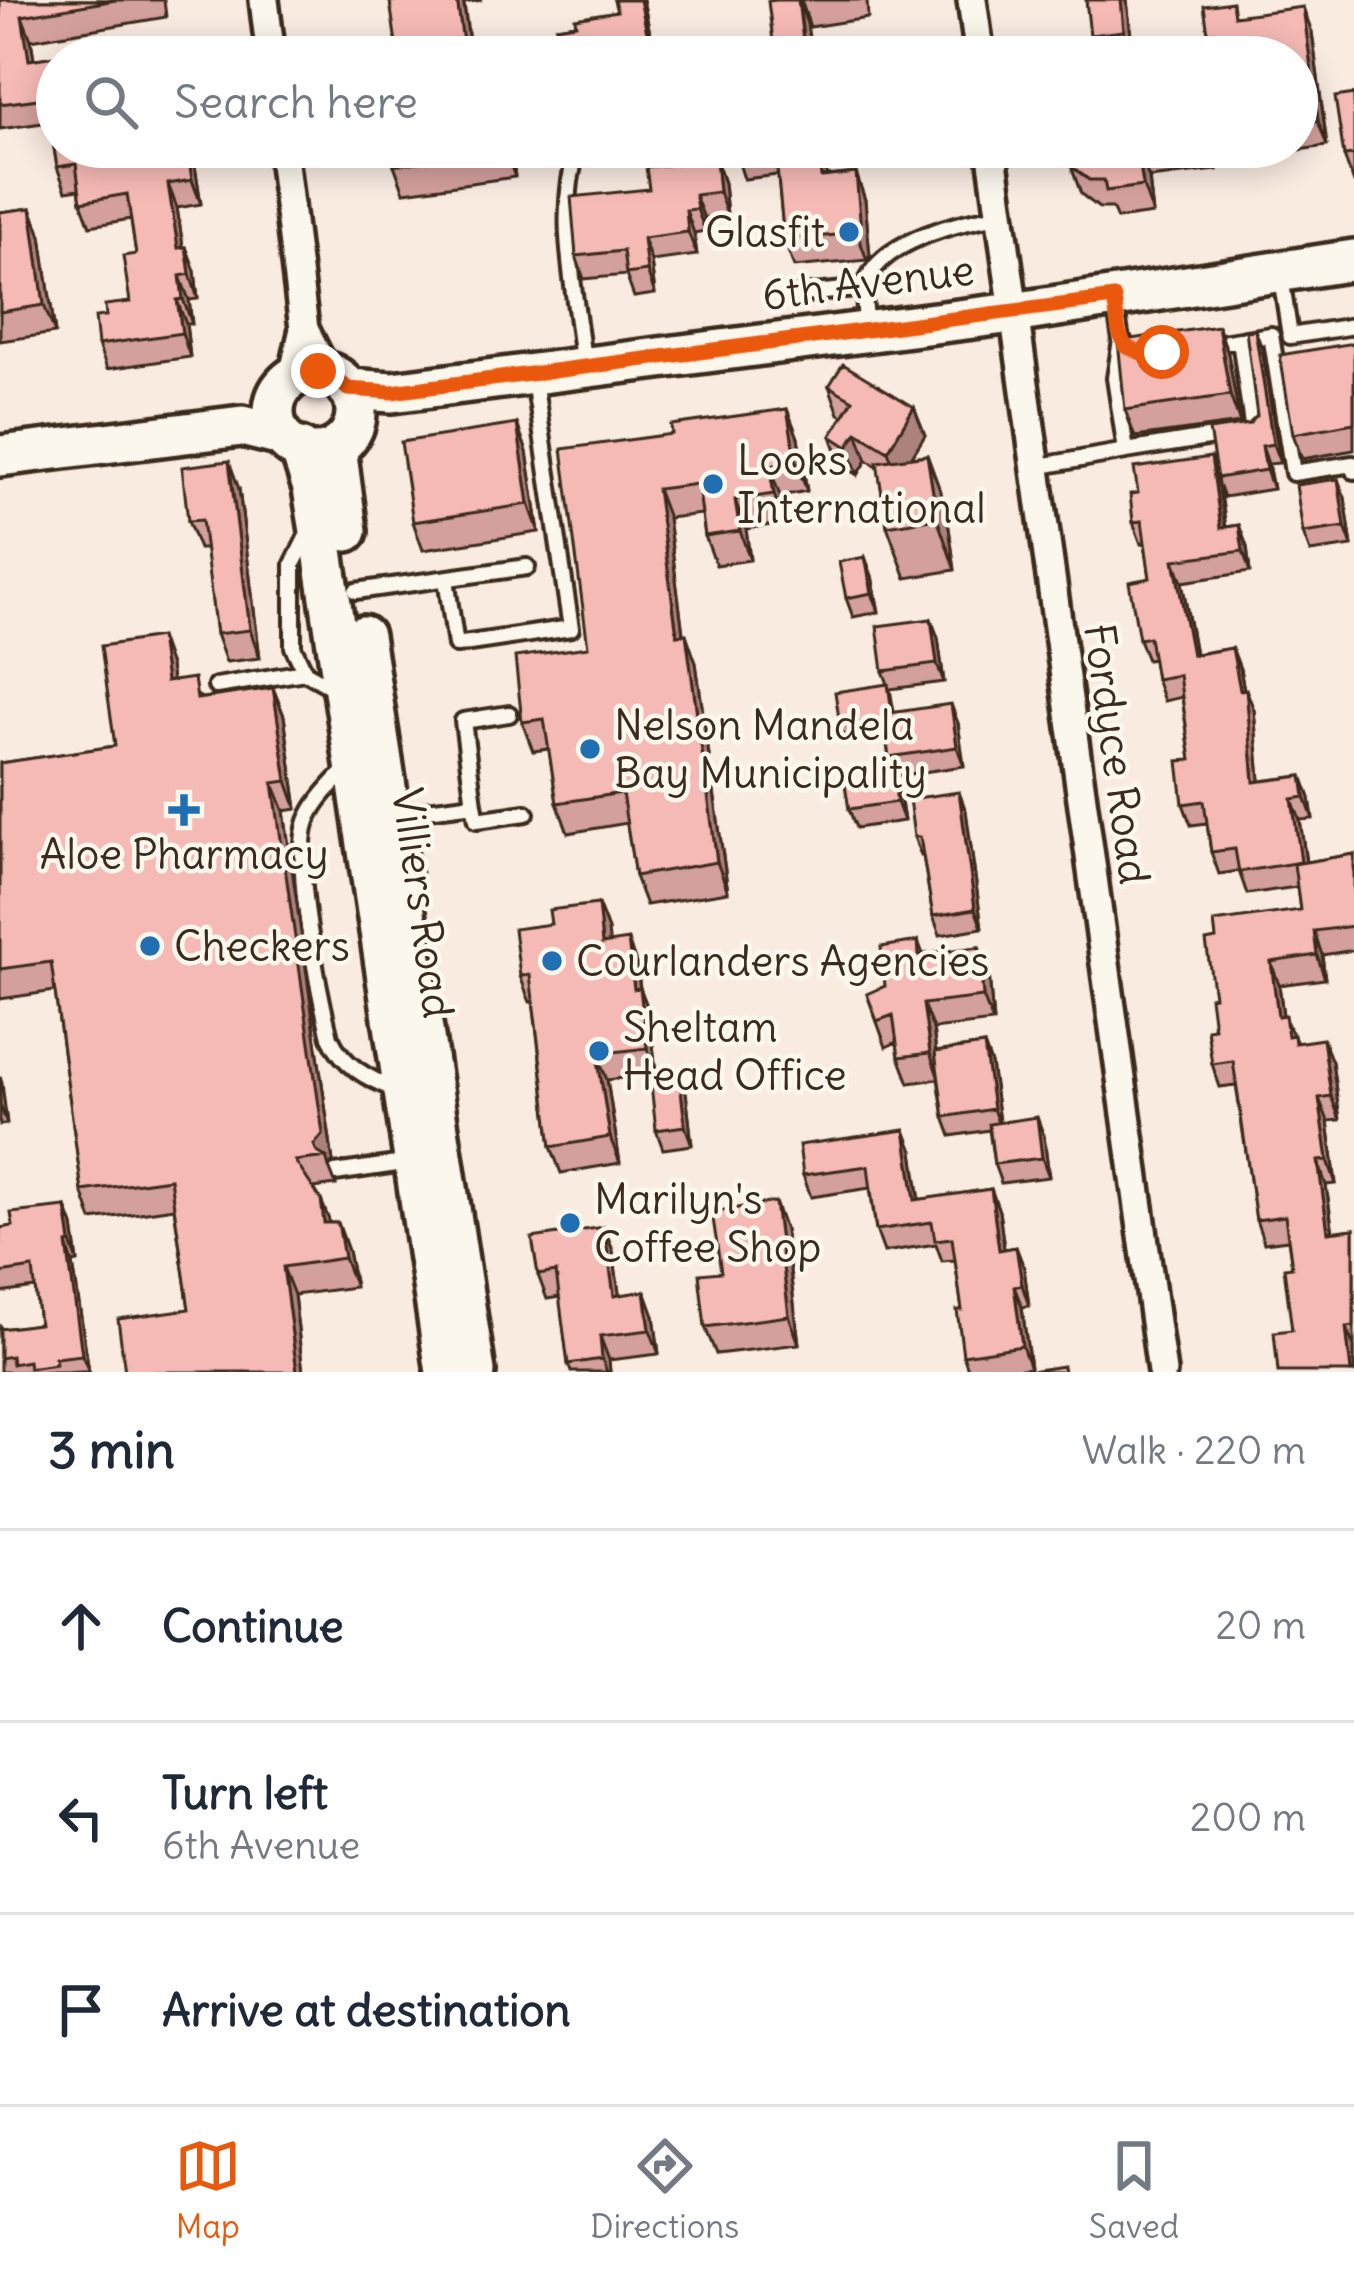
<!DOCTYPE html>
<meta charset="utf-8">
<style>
:root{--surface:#fff;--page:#f2f2f3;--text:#1f2937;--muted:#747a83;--line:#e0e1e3;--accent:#ea580c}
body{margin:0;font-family:Delius,sans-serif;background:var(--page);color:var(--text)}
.stop{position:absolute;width:36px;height:36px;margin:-27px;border:9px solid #ea580c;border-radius:50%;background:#fff}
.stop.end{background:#ea580c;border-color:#fff;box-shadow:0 3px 12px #0008}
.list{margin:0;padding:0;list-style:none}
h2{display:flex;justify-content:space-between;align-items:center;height:156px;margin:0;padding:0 48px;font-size:51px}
h2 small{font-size:39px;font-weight:400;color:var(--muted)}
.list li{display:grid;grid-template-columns:78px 1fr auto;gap:36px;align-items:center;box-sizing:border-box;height:192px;padding:0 48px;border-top:3px solid var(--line)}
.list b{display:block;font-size:45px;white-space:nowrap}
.list p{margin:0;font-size:39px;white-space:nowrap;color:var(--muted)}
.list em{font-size:39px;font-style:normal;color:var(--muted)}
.icon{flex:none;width:66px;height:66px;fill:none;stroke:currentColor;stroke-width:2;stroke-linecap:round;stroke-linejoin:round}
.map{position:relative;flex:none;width:1354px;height:1372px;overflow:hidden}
.search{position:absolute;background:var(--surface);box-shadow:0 6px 30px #0003;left:36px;right:36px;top:36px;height:132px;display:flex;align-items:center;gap:30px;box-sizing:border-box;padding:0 42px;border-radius:66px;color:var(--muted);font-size:45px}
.sheet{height:732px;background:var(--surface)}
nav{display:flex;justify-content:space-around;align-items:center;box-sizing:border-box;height:168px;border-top:3px solid var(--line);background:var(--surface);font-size:33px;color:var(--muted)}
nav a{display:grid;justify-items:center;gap:6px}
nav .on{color:var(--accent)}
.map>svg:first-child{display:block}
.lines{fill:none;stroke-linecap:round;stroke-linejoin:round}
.lane-casing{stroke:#3b2a1e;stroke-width:22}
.street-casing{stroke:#3b2a1e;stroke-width:36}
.secondary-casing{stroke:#3b2a1e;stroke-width:48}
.lane{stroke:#fbf7ec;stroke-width:14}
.street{stroke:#fbf7ec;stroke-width:27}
.secondary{stroke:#fbf7ec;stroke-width:39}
.wall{fill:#d4a09d;stroke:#3b2a1e;stroke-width:3}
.shaded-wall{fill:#ac827f;stroke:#3b2a1e;stroke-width:3}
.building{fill:#f6bab6;stroke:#3b2a1e;stroke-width:3}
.route{stroke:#ea580c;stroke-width:15}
.poi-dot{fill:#1f6fb2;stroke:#fbf7ec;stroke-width:4.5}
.labels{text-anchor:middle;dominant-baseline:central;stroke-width:9;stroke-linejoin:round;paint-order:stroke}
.poi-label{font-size:42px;fill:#3b2a1e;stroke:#fbf7ec;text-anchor:start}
.street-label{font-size:42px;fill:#3b2a1e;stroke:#fbf7ec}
</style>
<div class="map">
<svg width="1354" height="1372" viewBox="0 0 1354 1372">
<rect width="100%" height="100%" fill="#faebe1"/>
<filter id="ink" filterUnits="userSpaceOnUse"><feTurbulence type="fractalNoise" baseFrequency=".00833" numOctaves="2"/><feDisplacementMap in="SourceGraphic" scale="24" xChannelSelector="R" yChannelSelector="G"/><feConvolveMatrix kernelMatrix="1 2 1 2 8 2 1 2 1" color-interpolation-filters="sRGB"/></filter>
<g filter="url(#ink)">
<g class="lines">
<g class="lane-casing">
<path id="lane" d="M578 147C555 215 576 292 583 362
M1281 277 1290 336 1354 326
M793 295 866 288
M1115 303 1121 340 1134 352
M867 326C865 312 862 293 868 279 885 240 962 221 1001 216
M1245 339 1271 335 1293 473 1353 464 1354 471
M1209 345 1240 340 1253 432H1248
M1126 451 1226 435
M1035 467 1126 451 1115 378 1121 340
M312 526 293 564V647L305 672 335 689
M446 579 456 645 571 628 534 380
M356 591 527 567
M216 686 305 672
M347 768C332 785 315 800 307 821 292 862 319 992 330 1037 343 1066 368 1079 397 1090
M474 804 477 820 526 813
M396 814 474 804 463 721 509 714
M335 1173 410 1162"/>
</g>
<g class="street-casing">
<path id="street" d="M264 0 271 57
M972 0 980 57
M282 147 304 329 326 373
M991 147 1162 1372
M293 377 304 329"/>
</g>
<g class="secondary-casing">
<path id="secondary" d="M274 412a41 41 0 1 1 82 0a41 41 0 1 1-82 0Z
M348 389 392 392 1013 313 1354 260
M336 447 347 531
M300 448 313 488 321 537 446 1372
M0 456 242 426 282 436
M363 636 475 1372"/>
</g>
<use href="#lane" class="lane"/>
<use href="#street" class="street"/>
<use href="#secondary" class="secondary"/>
</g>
<path class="wall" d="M0 0H164L166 17 31 40 34 59 57 57 192 147 201 204 177 208 183 247H186L195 271 198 299 189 300 192 324H186L190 357 107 369 98 345 106 316 130 302 136 254 131 219 90 226 81 202 79 189 66 191 57 167 50 122 0 129Z
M400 0H482L464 3 471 57H398Z
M614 0H643L655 57H561L556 27 576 24 617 11Z
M801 0H867L868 18 810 27Z
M1127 0 1133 55 1098 57 1090 35Z
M1237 16 1312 32 1327 146 1277 153 1275 147H1297V57H1214L1210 47Z
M1354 94V183L1344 156Z
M392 147H511L515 177 404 192 394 165Z
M734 147H823L827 176 856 173 865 200 870 256 867 260 794 267 784 240 778 175 744 179Z
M1069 147H1214L1217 170 1149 178 1153 214 1117 219 1112 208H1099L1081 194 1071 166Z
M716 160 724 183 727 215 704 218 705 231 694 233 697 255 651 261 655 294 634 297 626 275 584 279 576 256 649 189Z
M31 208 41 236 55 333 0 341V212Z
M1218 326 1228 354 1240 423 1135 437 1125 410Z
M1255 330 1262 349 1280 463 1268 464 1273 489 1224 497 1220 486 1226 527 1239 525 1247 547 1250 572 1182 582 1195 654 1232 648 1240 669 1244 689 1254 710 1260 781 1302 776 1310 798 1313 819 1300 820 1306 862 1354 854V950L1322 955 1325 979 1279 985 1283 1015 1297 1043 1332 1062 1340 1120 1328 1121 1336 1184 1326 1185 1333 1232 1354 1229V1372L1292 1330V1267L1288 1240 1264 1243 1256 1220 1236 1085 1220 1087 1212 1064 1216 939 1300 910 1297 887 1247 894 1239 871 1219 874 1211 852 1207 823 1191 825 1183 804 1191 760 1182 697 1164 701 1156 679 1153 659 1147 660 1139 639 1150 578 1145 543 1141 544 1133 522 1138 493 1216 470 1249 424 1257 416Z
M1354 343V450L1302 459 1293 434Z
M829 386 914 407 925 435 911 457 927 455 946 507 955 570 906 578 887 526 878 467 867 460 858 475 841 464 831 436 843 416 839 414Z
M787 409 798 438 807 491 780 496 784 523 746 529 750 560 716 565 705 536 702 514 668 518 683 634 696 663 728 892 646 905 635 876 627 823 568 833 557 803 549 749 533 751 522 722 588 647 672 434Z
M517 424 527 452 539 532 423 550 413 522Z
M239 489 260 658 226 662 216 634 206 549H199L188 521Z
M1345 498 1352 546 1310 552 1303 533Z
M865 557 872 576 879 612 853 617 846 598Z
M931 619 938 638 944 682 890 689 894 712 958 723 964 766 896 776 889 757 885 731 843 735 840 725 888 684 883 671Z
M170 666 172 681 202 698 273 688 284 716 297 809 284 811 333 1162 329 1167 336 1185 314 1188 321 1200 330 1223H338L348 1251 355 1287 294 1295 303 1372H125L189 1309 174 1208 92 1220 82 1191 55 991 0 999V763L115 746Z
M900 796 904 821 856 828 849 809Z
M966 811 982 928 940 935 933 916 923 856H921L914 837Z
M598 904 608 930 609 943 637 966 640 988 650 1014 656 1074 607 1080 620 1163 561 1173 551 1147 533 1002H530L520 976 551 924Z
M918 941 923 954 979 947 989 973 993 1022 933 1029 936 1052 984 1045 991 1064 999 1122 1044 1136 1049 1177 1001 1183 994 1164 989 1130 951 1136 944 1117 938 1079 909 1083 899 1057 897 1042 886 1047 867 994 885 986Z
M0 1077 7 1124 0 1125Z
M686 1092 692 1145 663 1149 656 1130Z
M913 1151 920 1200 991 1189 999 1211 1004 1249 1016 1247 1024 1268 1029 1306 1022 1307 1030 1368 998 1372H969L963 1355 962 1310 955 1260 942 1261 936 1244 884 1252 876 1230 870 1188 811 1197 803 1175Z
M66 1207 73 1226 78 1262 73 1263 89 1372H0V1324L1 1329 39 1324 35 1288 0 1293V1228L13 1226Z
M604 1227 613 1251 619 1295 654 1316 659 1354 609 1360 610 1372H571L568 1364 560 1297 547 1299 538 1275Z
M785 1230 799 1344 716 1354 705 1327 721 1272Z"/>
<path class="shaded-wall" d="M457 0H463L471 57H465Z
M640 0H643L655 57H652Z
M799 0 807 24 812 57H805Z
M1121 0H1127L1133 55 1124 31Z
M1303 7 1312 32 1327 146 1318 121Z
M22 16 31 40 38 84 29 60Z
M187 147H192L201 204 192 180Z
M504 147H511L515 177 505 151Z
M817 147H823L831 204 821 177Z
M1208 147H1214L1217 170Z
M1138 150 1149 178 1153 214 1143 186Z
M716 160 724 183 727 215 719 192Z
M856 173 865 200 870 256 867 260 857 233Z
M168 184 177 208 187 272 178 248Z
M695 195 704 218 705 231 697 209Z
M31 208 41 236 55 333 44 305Z
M686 210 694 233 697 255 688 232Z
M643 238 651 261 655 294 647 271Z
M186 247 195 271 198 299 190 274Z
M180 276 189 300 192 324 183 299Z
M177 300 186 324 190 357 182 333Z
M1218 326 1228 354 1240 423 1230 395Z
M1255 330 1262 349 1280 463 1273 444Z
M914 407 925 435 898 479 888 451Z
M787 409 798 438 807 491 796 462Z
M517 424 527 452 539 532 529 504Z
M857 432 867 460 858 475 848 447Z
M1262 446 1268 464 1273 489 1266 470Z
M927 455 946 507 955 570 937 518Z
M1211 457 1219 478H1217L1229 549 1221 528Z
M229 461 239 489 260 658 250 630Z
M769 466 780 496 784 523 774 494Z
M1338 479 1345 498 1352 546 1345 527Z
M657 489 668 518 687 664 677 635Z
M735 500 746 529 750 560 740 531Z
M1239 525 1247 547 1250 572 1243 551Z
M865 557 872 576 879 612 872 593Z
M1174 560 1182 582 1199 676 1192 655Z
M931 619 938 638 944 682 937 664Z
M686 634 696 663 728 892 717 862Z
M160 637 170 666 176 710 166 682Z
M1232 648 1240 669 1248 711 1240 690Z
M273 688 284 716 297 809 287 781Z
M1246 689 1254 710 1262 803 1254 782Z
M951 704 958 723 964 766 957 747Z
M1302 776 1310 798 1313 819 1305 797Z
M893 777 900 796 904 821 897 802Z
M273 783 284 811 333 1162 329 1167 326 1157 318 1158 314 1145Z
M959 792 966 811 982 928 975 909Z
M1292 799 1300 820 1309 885 1301 864Z
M598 904 608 930 612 970 602 944Z
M1314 931 1322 955 1325 979 1317 955Z
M628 940 637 966 641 998 640 988 650 1014 656 1074 647 1048 634 989Z
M979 947 989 973 993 1022 983 997Z
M1271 962 1279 985 1286 1039 1278 1016Z
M923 1004 933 1029 939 1079 930 1053Z
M1323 1039 1332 1062 1340 1120 1331 1096Z
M984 1045 991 1064 1000 1128 993 1109Z
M597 1054 607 1080 620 1163 610 1137Z
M679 1073 686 1092 692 1145 685 1126Z
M0 1077 2 1083 7 1124 0 1105Z
M1319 1098 1328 1121 1336 1184 1328 1160Z
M1037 1117 1044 1136 1049 1177 1042 1158Z
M905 1130 913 1151 922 1222 915 1200Z
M1318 1161 1326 1185 1336 1256 1328 1232Z
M991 1189 999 1211 1007 1271 999 1250Z
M321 1200 332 1228 324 1223Z
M775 1202 785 1230 799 1344 789 1316Z
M66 1207 73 1226 78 1262 71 1243Z
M338 1223 348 1251 355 1287 344 1258Z
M604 1227 613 1251 623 1320 614 1296Z
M67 1244 73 1263 89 1372 82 1355Z
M1016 1247 1024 1268 1029 1306 1022 1285Z
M283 1267 294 1295 303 1372H297Z
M1014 1286 1022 1307 1030 1368 1022 1346Z
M645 1291 654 1316 659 1354 650 1330Z
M1346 1327 1354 1347V1372H1351Z
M600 1336 609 1360 610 1372H607L602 1359Z"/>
<path class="building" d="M0 0H116L22 16 29 60 138 43 141 57H57V147H187L192 180 168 184 178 248 186 247 190 274 180 276 183 299 177 300 182 333 98 345 95 317 106 316 105 305 130 302 123 256 136 254 127 194 81 202 76 164 57 167 46 98 0 104Z
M400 0H457L465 57H442V51L398 57 390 2Z
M614 0H640L652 57H597V50L561 56 556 27 576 24 575 18 617 11Z
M777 0H798L805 57H775L768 1Z
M1086 0H1121L1124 31 1090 35Z
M1232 2 1234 16 1303 7 1318 121 1297 124V57H1258L1256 40 1210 47 1204 6Z
M1354 94V155L1344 156 1335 97Z
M392 147H504L505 151 394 165Z
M734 147H817L821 177 856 173 861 229 857 233 784 240 775 147 734 152Z
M1069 147H1166L1138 150 1143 186 1106 191 1104 180H1089L1071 166Z
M716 160 719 192 695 195 697 209 686 210 688 232 643 238 647 271 626 274 623 251 576 256 571 197 649 189 646 167Z
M31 208 44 305 0 312V212Z
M1218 326 1230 395 1125 410 1118 341Z
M1255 330 1273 444 1262 446 1266 470 1217 478 1209 430 1249 424 1257 416 1246 331Z
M1354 343V423L1293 434 1280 355Z
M843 364 914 407 888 451 857 432 848 447 831 436 853 400 829 386Z
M787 409 796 462 769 466 774 494 735 500 740 531 705 536 698 484 657 489 677 635 686 634 717 862 635 876 622 793 557 803 544 719 522 722 515 657 588 647 562 449 672 434 671 425Z
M517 424 529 504 413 522 401 442Z
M927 455 937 518 887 526 877 462Z
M1211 457 1221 528 1239 525 1243 551 1174 560 1192 655 1232 648 1240 690 1246 689 1254 782 1302 776 1305 797 1292 799 1301 862 1239 872 1235 849 1211 852 1204 801 1183 804 1178 761 1191 760 1179 675 1156 679 1149 637 1139 639 1129 582 1150 578 1142 521 1133 522 1130 494 1138 493 1134 468Z
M229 461 250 630 216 634 202 520 188 521 182 467Z
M1338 479 1345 527 1303 533 1296 485Z
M865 557 872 593 846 598 839 562Z
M931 619 937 664 883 671 877 626Z
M160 637 166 682 194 678 197 699 273 688 287 781 273 783 323 1134 314 1145 317 1152 326 1157 295 1161 321 1200 324 1223H338L344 1258 283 1267 297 1372H125L118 1319 189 1309 170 1179 82 1191 51 962 0 969V763L115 746 101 646Z
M888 684 892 712 883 714 884 721 840 725 835 692Z
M951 704 957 747 889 757 883 714Z
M893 777 897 802 849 809 845 785Z
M959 792 975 909 933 916 920 837H914L909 799Z
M1354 854V926L1314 931 1317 955 1271 962 1278 1016 1285 1015 1288 1036 1294 1035 1295 1043 1323 1039 1331 1096 1319 1098 1328 1160 1318 1161 1328 1232 1354 1229V1326L1346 1327 1351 1372H1278L1274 1332 1292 1330 1284 1268 1292 1267 1285 1216 1256 1220 1233 1061 1212 1064 1207 1029 1214 1028 1210 997 1214 996 1206 941 1216 939 1214 922 1300 910 1294 864Z
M598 904 602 944 628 940 634 989 640 988 647 1048 597 1054 610 1137 551 1147 530 975 520 976 514 929 551 924 549 910Z
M918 941 919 955 979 947 983 997 923 1004 930 1053 899 1057 893 1015 877 1021 867 994 885 986 881 947Z
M984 1045 993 1109 944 1117 935 1052Z
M679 1073 685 1126 656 1130 650 1076Z
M1037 1117 1042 1158 994 1164 989 1124Z
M905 1130 915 1200 991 1189 999 1250 1016 1247 1022 1285 1014 1286 1022 1346 963 1355 957 1310H962L952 1238 935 1240 932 1222 876 1230 868 1166 803 1175 799 1145Z
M775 1202 789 1316 705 1327 699 1274 721 1272 712 1212Z
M66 1207 71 1243 67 1244 82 1355 55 1358 56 1364 29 1368 28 1361 12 1364 11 1356 0 1358V1329L39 1324 33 1268 0 1273V1228L13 1226 11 1213Z
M604 1227 614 1296 645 1291 650 1330 600 1336 602 1359 568 1364 556 1272 538 1275 532 1238Z
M1063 1366 1064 1372H1024Z"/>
</g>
<g class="lines" filter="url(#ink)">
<path class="route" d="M318 371 332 375 348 389 392 392 1114 298 1119 332 1125 346 1144 354 1162 352"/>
</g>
<g class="poi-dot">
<circle cx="849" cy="232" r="12"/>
<circle cx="713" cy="484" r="12"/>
<circle cx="590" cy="749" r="12"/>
<path d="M178 792h12v12h12v12h-12v12h-12v-12h-12v-12h12z"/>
<circle cx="150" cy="946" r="12"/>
<circle cx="552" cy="961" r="12"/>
<circle cx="599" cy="1051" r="12"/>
<circle cx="570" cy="1223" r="12"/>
</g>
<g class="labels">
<g class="poi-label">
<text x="825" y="232" text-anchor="end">Glasfit</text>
<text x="737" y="460">Looks<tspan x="737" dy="48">International</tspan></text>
<text x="614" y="725">Nelson Mandela<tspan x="614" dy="48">Bay Municipality</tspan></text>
<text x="184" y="854" text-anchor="middle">Aloe Pharmacy</text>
<text x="174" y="946">Checkers</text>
<text x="576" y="961">Courlanders Agencies</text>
<text x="623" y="1027">Sheltam<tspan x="623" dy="48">Head Office</tspan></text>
<text x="594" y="1199">Marilyn's<tspan x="594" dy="48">Coffee Shop</tspan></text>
</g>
<g class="street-label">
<text transform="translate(868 282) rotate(-7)">6th Avenue</text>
<text transform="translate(1117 754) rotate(82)">Fordyce Road</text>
<text transform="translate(423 903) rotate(82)">Villiers Road</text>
</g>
</g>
</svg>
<div class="stop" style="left:1162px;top:352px"></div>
<div class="stop end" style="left:318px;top:371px"></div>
<div class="search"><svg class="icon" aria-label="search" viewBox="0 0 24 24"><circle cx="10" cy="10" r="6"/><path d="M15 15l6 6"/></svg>Search here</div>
</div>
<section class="sheet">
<h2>3 min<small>Walk · 220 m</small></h2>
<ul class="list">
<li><svg class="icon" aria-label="ahead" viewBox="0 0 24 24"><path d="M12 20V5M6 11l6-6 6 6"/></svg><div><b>Continue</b></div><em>20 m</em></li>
<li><svg class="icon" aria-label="left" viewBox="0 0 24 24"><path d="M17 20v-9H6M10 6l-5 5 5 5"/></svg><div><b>Turn left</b><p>6th Avenue</p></div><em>200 m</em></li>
<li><svg class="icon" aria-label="arrive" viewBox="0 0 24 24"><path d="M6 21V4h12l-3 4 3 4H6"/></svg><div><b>Arrive at destination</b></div></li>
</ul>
</section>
<nav>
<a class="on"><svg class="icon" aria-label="map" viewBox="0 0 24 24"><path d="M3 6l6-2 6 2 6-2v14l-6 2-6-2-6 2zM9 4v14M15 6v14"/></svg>Map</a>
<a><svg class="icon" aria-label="directions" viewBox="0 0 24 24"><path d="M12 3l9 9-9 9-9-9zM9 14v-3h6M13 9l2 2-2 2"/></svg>Directions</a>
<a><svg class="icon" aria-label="saved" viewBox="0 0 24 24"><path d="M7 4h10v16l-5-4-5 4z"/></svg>Saved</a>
</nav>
